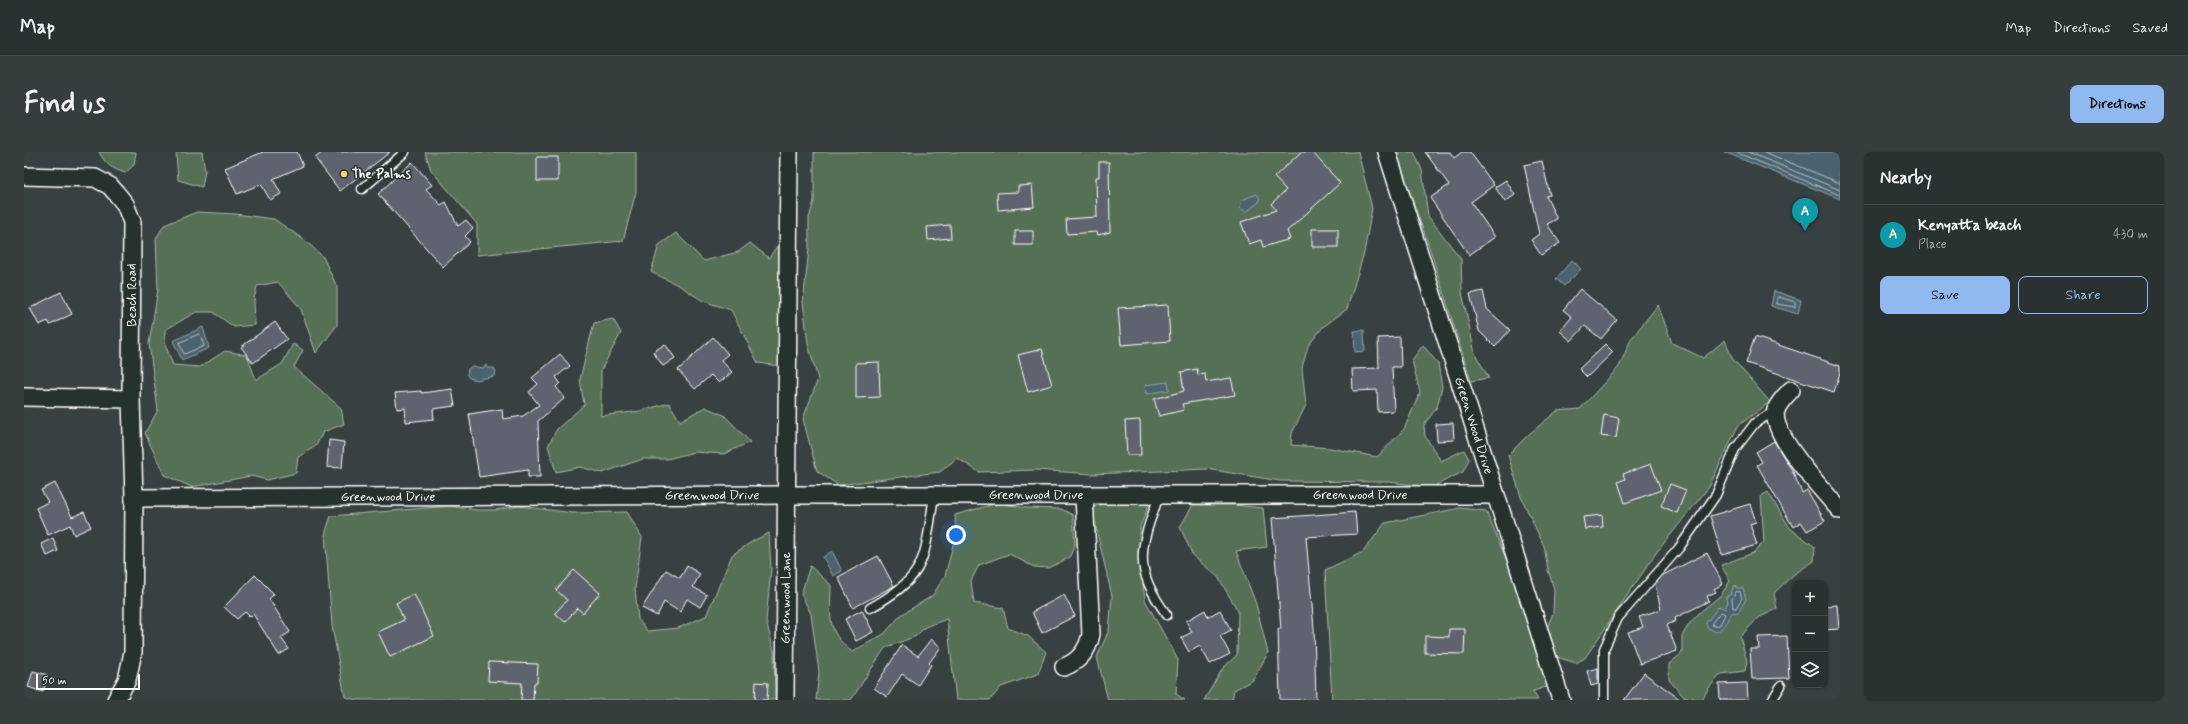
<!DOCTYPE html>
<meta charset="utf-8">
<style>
:root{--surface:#293131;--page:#353d3d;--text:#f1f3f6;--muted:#a5a9ab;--line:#454c4d;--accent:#90b9f0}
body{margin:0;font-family:Mynerve,sans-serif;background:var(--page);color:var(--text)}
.controls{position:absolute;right:12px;bottom:12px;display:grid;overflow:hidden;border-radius:8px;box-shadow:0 1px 3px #0004}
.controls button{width:36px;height:36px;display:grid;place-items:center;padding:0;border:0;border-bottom:1px solid var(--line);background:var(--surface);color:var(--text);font:20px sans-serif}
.scale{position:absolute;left:12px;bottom:10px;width:104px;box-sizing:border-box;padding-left:4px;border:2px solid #fff;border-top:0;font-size:11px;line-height:14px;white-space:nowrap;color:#fff;-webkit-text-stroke:3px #26332d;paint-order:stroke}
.you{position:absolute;left:932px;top:383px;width:14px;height:14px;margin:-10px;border:3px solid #fff;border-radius:50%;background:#1a73e8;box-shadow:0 0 0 6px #1a73e833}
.badge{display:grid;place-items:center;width:26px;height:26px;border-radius:50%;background:var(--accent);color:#fff;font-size:13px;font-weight:700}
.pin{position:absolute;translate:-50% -33px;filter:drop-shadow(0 1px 2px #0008)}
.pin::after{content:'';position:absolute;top:21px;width:14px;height:12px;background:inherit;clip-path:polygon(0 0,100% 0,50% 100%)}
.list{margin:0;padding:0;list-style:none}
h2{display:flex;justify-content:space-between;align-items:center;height:52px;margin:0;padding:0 16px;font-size:17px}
h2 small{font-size:13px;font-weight:400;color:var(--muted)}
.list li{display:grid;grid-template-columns:26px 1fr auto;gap:12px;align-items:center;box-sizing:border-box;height:60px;padding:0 16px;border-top:1px solid var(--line)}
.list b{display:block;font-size:15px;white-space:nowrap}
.list p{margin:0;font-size:13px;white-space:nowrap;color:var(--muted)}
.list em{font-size:13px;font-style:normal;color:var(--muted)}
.actions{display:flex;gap:8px;padding:12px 16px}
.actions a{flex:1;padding:9px 0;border:1px solid var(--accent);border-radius:8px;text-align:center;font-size:14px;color:var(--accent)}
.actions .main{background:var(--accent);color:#111}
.icon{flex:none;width:22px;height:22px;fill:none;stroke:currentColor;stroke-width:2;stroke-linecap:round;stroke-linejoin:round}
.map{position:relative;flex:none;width:1816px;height:548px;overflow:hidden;border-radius:8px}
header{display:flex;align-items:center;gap:24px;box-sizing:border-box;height:56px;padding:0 20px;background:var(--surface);border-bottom:1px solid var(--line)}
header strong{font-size:19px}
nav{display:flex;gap:22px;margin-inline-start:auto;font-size:14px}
.intro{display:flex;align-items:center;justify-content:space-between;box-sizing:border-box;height:96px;padding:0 24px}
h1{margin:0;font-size:28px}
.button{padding:10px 18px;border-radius:8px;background:var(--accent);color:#111;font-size:14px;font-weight:700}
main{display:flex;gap:24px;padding:0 24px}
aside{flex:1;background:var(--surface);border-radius:8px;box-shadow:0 1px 3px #0004}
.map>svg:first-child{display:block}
.green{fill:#576f54;stroke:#abb7aa;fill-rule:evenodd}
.water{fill:#4b646f;stroke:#93a2a9}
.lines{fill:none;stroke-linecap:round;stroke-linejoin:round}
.shore{stroke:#b7c1c5;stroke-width:1}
.building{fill:#5e6370;stroke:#fff}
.lane-casing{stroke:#fff;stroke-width:11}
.street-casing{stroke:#fff;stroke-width:20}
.lane{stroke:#26332d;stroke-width:8}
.street{stroke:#26332d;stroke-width:17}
.poi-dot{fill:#ffd166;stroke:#26332d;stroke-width:1.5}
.labels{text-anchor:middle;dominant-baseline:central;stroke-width:3;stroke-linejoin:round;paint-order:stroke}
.poi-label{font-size:13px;font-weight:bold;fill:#fff;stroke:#26332d;text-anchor:start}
.street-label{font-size:13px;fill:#fff;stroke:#26332d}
</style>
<header>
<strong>Map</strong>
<nav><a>Map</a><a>Directions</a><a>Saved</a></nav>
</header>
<div class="intro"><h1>Find us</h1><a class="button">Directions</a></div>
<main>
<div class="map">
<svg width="1816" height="548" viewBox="0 0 1816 548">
<rect width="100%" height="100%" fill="#374141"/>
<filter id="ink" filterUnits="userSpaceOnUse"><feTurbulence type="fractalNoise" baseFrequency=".025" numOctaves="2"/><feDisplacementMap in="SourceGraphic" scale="8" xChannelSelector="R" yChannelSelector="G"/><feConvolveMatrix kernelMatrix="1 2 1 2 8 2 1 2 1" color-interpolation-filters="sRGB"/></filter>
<g filter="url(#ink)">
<path class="green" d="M75 0H112L110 13 101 21C88 17 81 12 75 0Z
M152 0H178L181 19 178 35 154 28Z
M401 0H612V40L599 89 453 103V72L407 18Z
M790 0H1334L1348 56 1340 101 1323 157 1299 175 1284 194 1278 216 1282 253 1268 281 1267 293 1306 296 1353 305 1380 277 1396 241 1388 208 1399 193 1414 212 1418 235 1413 255 1400 273 1401 284 1417 309 1440 298 1445 307 1439 320 1408 335 1365 330 1256 329 1183 317 1068 322 1012 318 955 320 933 306 916 320 814 333 793 319 779 267 794 227 784 192 779 150 785 97V66L790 49Z
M1371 0H1390L1398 18 1404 64 1437 107 1438 140 1451 202 1465 226 1447 229 1406 97Z
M173 60 211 62 250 67 283 90 299 105 313 135V173L292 201 277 157 254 130 233 134 230 148 231 173 210 175 189 160H172L141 178V192L149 213 176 215 201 199 223 203 232 228 258 212 269 192 279 198 270 215 317 256 320 272 299 280 292 294 274 305 272 321 243 328 227 324 168 335 140 323 121 281 134 258 125 192 134 137 132 87 140 73Z
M652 81 680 109 714 100 726 91 745 106 755 91V214L734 211 707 158 679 149 656 134 627 120 635 93Z
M1634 153 1648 191 1679 206 1701 188 1708 206 1746 250 1714 274 1685 335 1632 401 1561 506 1552 511 1533 505 1523 476 1529 461 1530 437 1524 418 1520 394 1497 345 1484 303 1504 283 1533 259 1556 257 1595 215 1607 187Z
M589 167 597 181 577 218V264L616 259 645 251 656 269 681 255 700 263 726 290 700 302 670 300 643 307H619L578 321 556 315 532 320 524 294 533 277 560 253 556 227 570 171Z
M1744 340 1766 376 1791 395 1790 409 1769 423 1750 441 1753 457 1734 466 1716 485 1723 509 1721 519 1697 522 1684 537 1678 548 1659 544 1645 528V512L1658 501V484L1665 472 1675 461 1697 443 1706 429 1697 413 1729 401 1740 390 1737 344ZM1711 433 1722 447 1706 463 1704 469 1682 471 1695 455 1701 457 1704 450 1702 445 1707 442Z
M1103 347 1125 352 1116 375V410L1121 448 1154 508 1152 542 1161 548H1084L1073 505 1085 478 1088 444 1067 355Z
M974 351 1003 356 1037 357 1049 363 1051 393 1045 406 1024 416 1010 415 985 402 955 413 947 429 950 451 979 456 984 476 1004 484 1022 500 1014 522 977 535 966 548H932L923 467 901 475 892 484 861 496 827 548H792L795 520 787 462 777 442 786 414 807 433C807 464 801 478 828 500L860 482 877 463 908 444 921 424 932 381 931 363Z
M1169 353H1210L1239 356 1243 395 1212 399 1232 452 1244 501 1229 528 1210 538 1208 548H1180L1199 516 1213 503 1214 459 1194 425 1169 404 1156 375Z
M426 354 452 358H471L495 354 549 361 603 360 618 385 611 437 614 467 623 479 654 476 682 464 708 403 729 389 745 381 747 417 742 469 750 499 751 548H333L321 545 308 474 301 382 307 364Z
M1436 356 1462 359 1500 450 1526 534 1509 539 1514 548H1308L1301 418 1339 400 1361 371Z"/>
<path class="water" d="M1700 0H1816V47Z
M1233 42 1236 47 1235 50 1222 60 1216 56 1218 48Z
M1548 108 1557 117 1540 134 1532 127Z
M1750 139 1777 148 1774 162 1747 154Z
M179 175 185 196 158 208 149 189Z
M1340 178 1341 199 1331 200 1330 179Z
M462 213 463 216H470L472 220 470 224 453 228 445 226 443 223 444 217 448 214 459 216Z
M1144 230 1145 238 1122 242 1121 233Z
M808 399 818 419 809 424 799 405Z
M1710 433 1712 436H1719L1722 447 1714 461 1709 460C1702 467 1702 475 1692 480L1683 475 1682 471 1695 454 1701 457 1704 450 1702 445 1707 442Z"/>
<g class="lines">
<path class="shore" d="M1711 0 1816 43
M1724 0 1816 38
M1740 0 1816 31
M1755 145 1771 150V155L1753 152V146Z
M176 182 180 194 160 202 155 191Z
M1716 440 1718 446 1712 456H1709L1708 447 1712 440Z
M1697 460 1701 462 1696 473 1689 474 1688 471Z"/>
</g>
<path class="building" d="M239 0H273L279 14 249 27 257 42 246 48 237 32 213 42 201 16Z
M299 0H366L316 39 291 6Z
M1277 0H1288L1316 31 1263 79 1266 87 1239 95 1237 88 1225 92 1217 70 1252 58 1247 52 1262 38 1250 25Z
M1401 0H1426L1430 6 1438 0H1446L1470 33 1447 50 1471 85 1445 103 1406 46 1425 33Z
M513 5H534V29H513Z
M1518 9 1526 43 1522 44 1533 67 1523 72 1536 91 1517 103 1507 88 1515 82 1500 13Z
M388 10 408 33 402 37 417 53 422 50 434 74 442 68 449 76 441 84 446 90 419 115 354 42Z
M1075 10H1085L1086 80 1074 83 1073 80 1043 82 1042 67 1073 65 1072 25H1075Z
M1482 28 1491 43 1481 50 1471 35Z
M1008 33 1010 55 974 58 973 41 994 40V34Z
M926 73 927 86 904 88 903 75Z
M1288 77H1314V95H1288Z
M991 79H1009V93H991Z
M1556 137 1593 168 1577 187 1561 174 1547 189 1536 179 1548 165 1539 158Z
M1459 139 1463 157 1486 178 1471 195 1455 179 1446 142Z
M37 140 48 162 26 173 24 169 15 173 6 156Z
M1144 153 1146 189 1097 193 1094 156Z
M251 170 263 187 229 211 217 195Z
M689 185 704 202 697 208 708 220 695 231 687 223 671 237 654 218Z
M1376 185 1377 215H1368L1370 259 1354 260 1353 238 1329 239 1328 217 1355 216 1354 186Z
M1731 185 1816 214V221L1810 240 1722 211Z
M641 192 651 206 639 214 629 200Z
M1581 192 1589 200 1563 225 1555 217Z
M1018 197 1028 233 1004 240 994 203Z
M536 202 546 214 532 225 536 231 532 235 541 246 514 269 516 325H504V318L455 325 445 262 478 257 479 267 499 264 515 253 505 240 514 232 508 226Z
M855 210 856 245 832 246V211Z
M1173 217 1174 223 1181 222 1182 230 1207 226 1211 243 1158 252 1160 258 1135 264 1130 247 1160 239 1157 220Z
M428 237 431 254 409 257 410 267 382 270 381 256 373 257 371 241 397 239V241Z
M1580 263 1595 266 1592 286 1577 284Z
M1116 268 1117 303H1103L1101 269Z
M1429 271 1430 288 1413 289 1412 272Z
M305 288 320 290 318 316 303 315Z
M1750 289 1769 320 1778 341 1783 338 1801 369 1783 379 1777 370 1769 375 1733 313 1738 310 1732 300Z
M1627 312 1637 338 1601 351 1594 330 1601 327 1599 322Z
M31 331 48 365 60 360 67 375 50 383 46 373 24 383 12 356 24 350 17 338Z
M1646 332 1662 338 1653 361 1637 354Z
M1726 352 1732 370 1726 372 1733 393 1698 403 1686 364Z
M1331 360 1333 382 1282 385 1290 476 1292 548H1256L1254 477H1257L1248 366Z
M1578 363 1579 375 1561 377 1559 365Z
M29 386 34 399 23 404 17 392Z
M1683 401 1699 432 1690 437 1692 440 1683 444 1685 449 1651 466 1652 469 1643 473 1653 499 1616 512 1604 480 1619 475 1615 465 1637 457 1631 432 1639 423Z
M854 404 870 434 829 456 814 425Z
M663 414 676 422 669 435 683 443 676 455 663 447 656 460 640 450 633 464 618 456 642 418 656 426Z
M550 418 576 441 559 461 553 456 541 470 531 461 543 448 532 438Z
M231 423 250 442 245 447 266 480 257 486 265 497 255 503 229 462 226 465 221 460 213 467 200 455Z
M390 442 410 484 366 505 354 480 380 468 372 451Z
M1040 443 1051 464 1018 481 1008 460Z
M1813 453 1815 477 1801 478V454Z
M838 458 849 480 832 489 821 467Z
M1181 458 1184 465 1196 458 1207 478 1196 484 1206 502 1186 512 1176 494 1165 500 1157 486 1168 480 1162 469Z
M1425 477H1441L1440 502 1401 501V484L1425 485Z
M1763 484 1765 526 1728 527 1726 497H1735L1734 485Z
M907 487 917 495 905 511 907 513 894 533 878 522 863 545 850 536 878 493 894 504Z
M465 510 514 512 513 531H510L509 548H497L498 531 464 529Z
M1574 516V532L1567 534 1563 519Z
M9 519 24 523 19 540 4 535Z
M1620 521 1657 548H1600Z
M732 530 744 531 743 548H731Z
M1723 531 1724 548H1696L1695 532Z"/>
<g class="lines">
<g class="lane-casing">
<path id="lane" d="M338 37 381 0
M1135 344C1116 396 1108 415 1143 463
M846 456C905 424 900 405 910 344
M1580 548V497L1594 466 1655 396 1692 343 1711 297 1731 271 1751 259
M1748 548 1757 534"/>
</g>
<g class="street-casing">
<g id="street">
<path id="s1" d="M1363 0 1537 548"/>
<path d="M0 24 71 26 86 34 92 41 101 52 108 70 107 247 110 346 109 500 103 528 92 548"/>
<path d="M1767 238C1761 244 1755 250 1752 258 1745 281 1800 340 1816 358"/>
<path d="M0 245 107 247"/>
<path id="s2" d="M110 346 762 343H1471"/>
<path d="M1040 515C1056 509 1064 498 1067 482L1060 344"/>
<path id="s3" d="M761 548 765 0"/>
</g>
</g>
<use href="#lane" class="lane"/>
<use href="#street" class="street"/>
</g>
</g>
<circle class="poi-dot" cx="320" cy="22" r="4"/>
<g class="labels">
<g class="poi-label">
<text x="328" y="22">The Palms</text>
</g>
<g class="street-label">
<text transform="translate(108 143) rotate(-90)">Beach Road</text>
<text stroke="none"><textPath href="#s1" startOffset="287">Green Wood Drive</textPath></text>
<text stroke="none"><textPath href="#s2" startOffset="578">Greenwood Drive</textPath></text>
<text stroke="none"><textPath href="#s2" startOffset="1226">Greenwood Drive</textPath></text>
<text stroke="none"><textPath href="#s2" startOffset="902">Greenwood Drive</textPath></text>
<text stroke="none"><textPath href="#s2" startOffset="254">Greenwood Drive</textPath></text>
<text stroke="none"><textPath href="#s3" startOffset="102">Greenwood Lane</textPath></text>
</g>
</g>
</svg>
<div class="controls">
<button>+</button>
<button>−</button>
<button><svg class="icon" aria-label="layers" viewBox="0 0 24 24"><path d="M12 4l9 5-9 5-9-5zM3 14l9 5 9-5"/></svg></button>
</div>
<div class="scale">50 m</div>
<div class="you"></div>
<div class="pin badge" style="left:1781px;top:79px;background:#0f9aa8">A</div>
</div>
<aside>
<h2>Nearby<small></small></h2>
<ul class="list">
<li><span class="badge" style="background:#0f9aa8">A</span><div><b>Kenyatta beach</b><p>Place</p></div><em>430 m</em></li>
</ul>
<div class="actions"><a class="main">Save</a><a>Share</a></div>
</aside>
</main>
